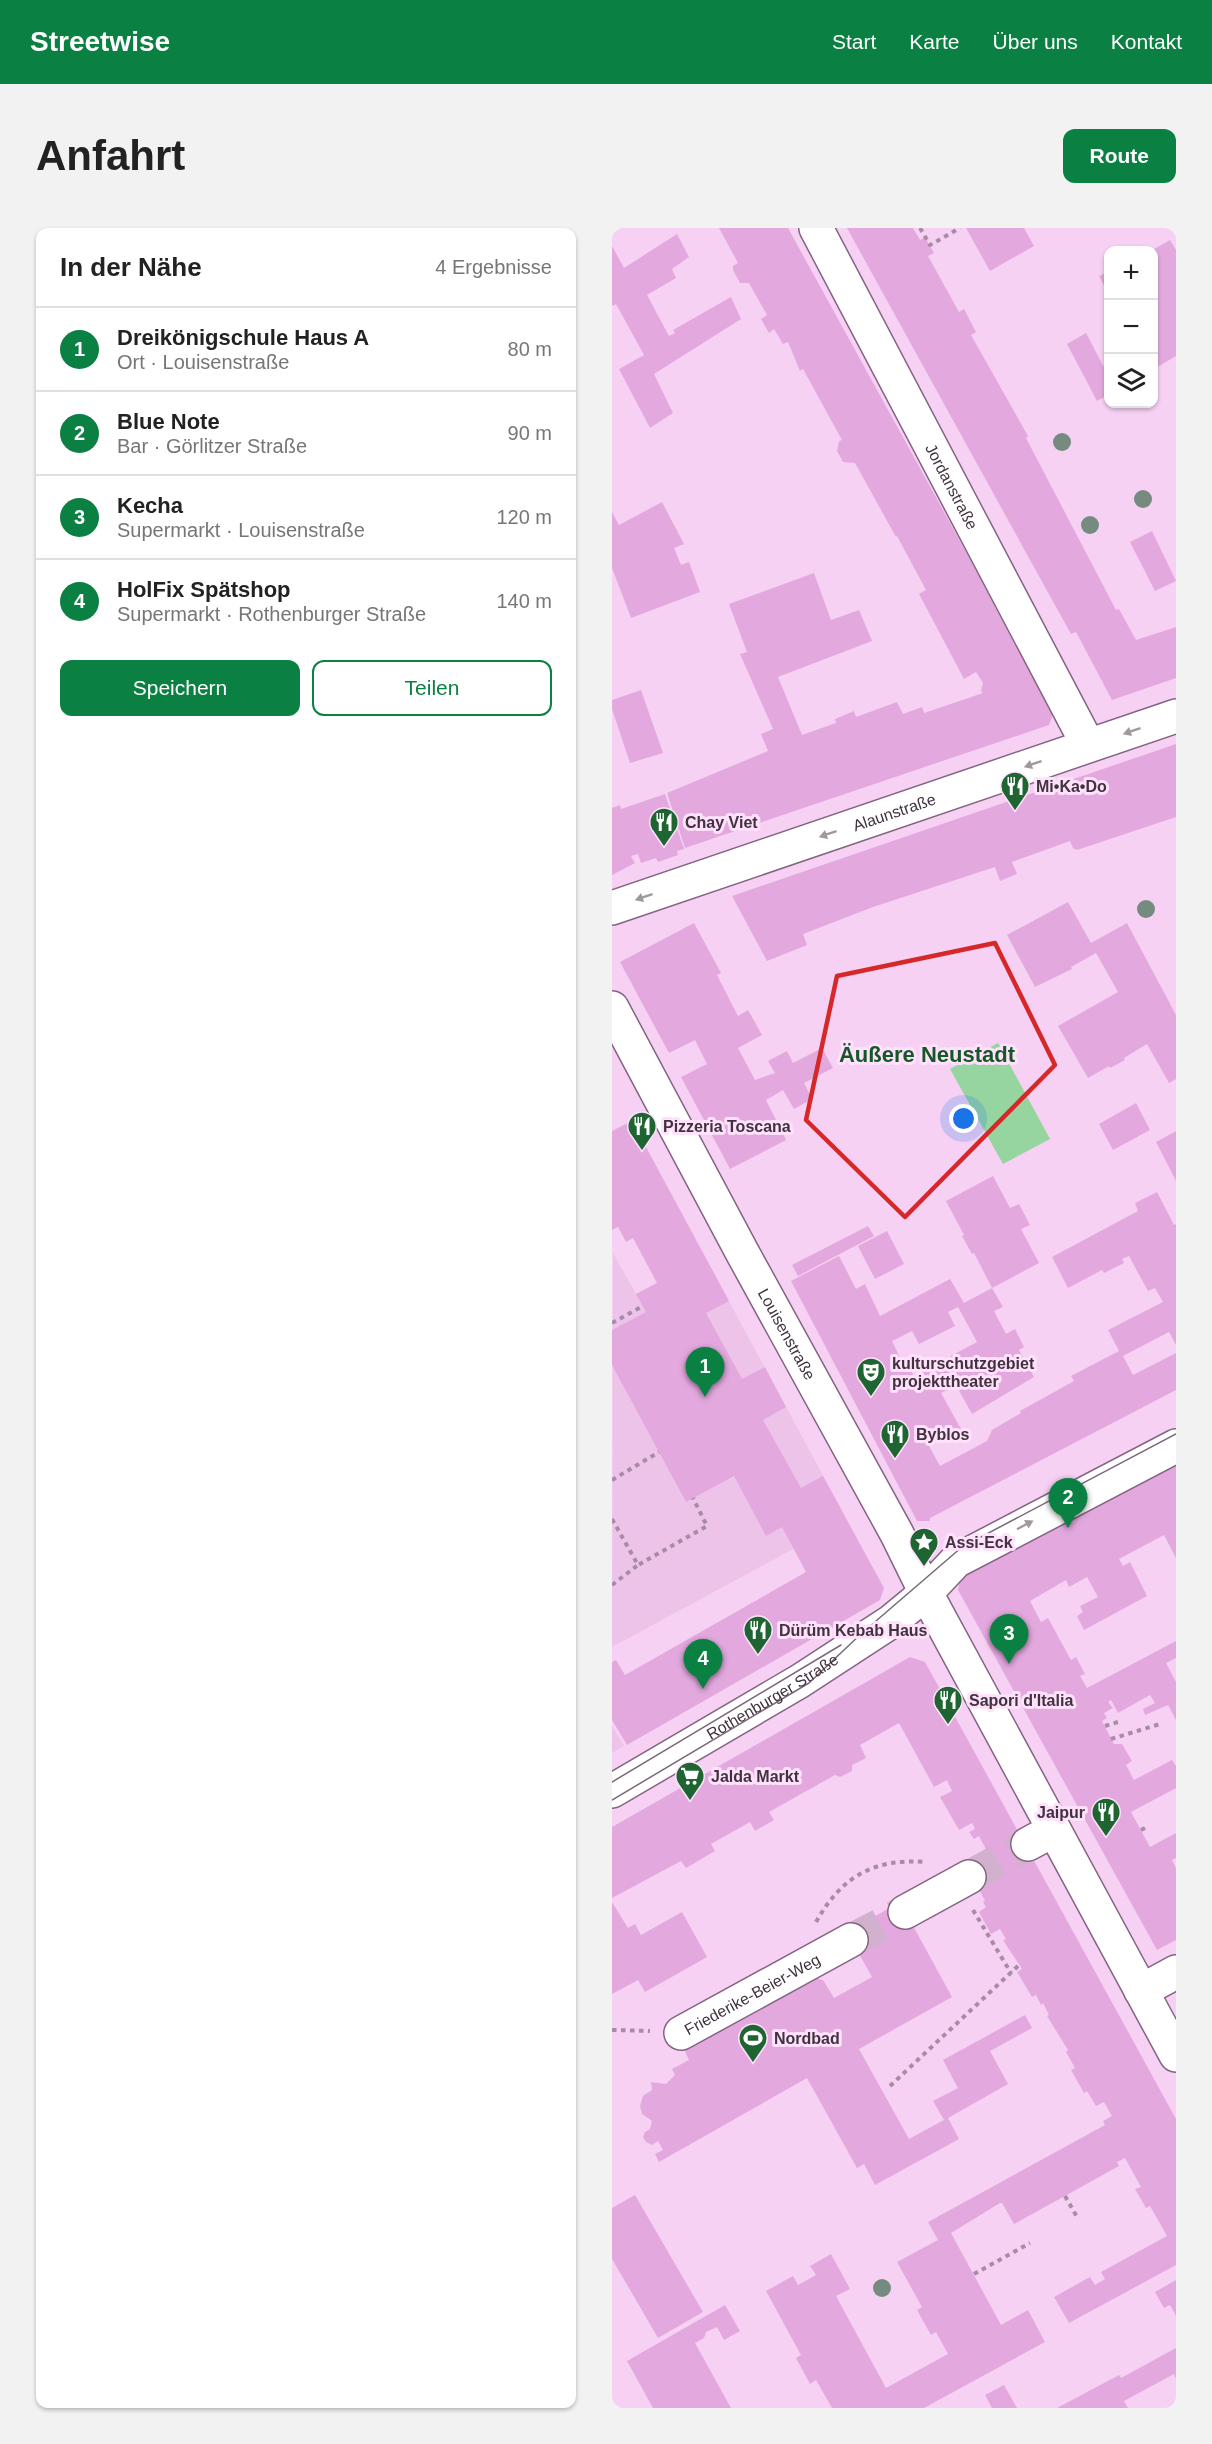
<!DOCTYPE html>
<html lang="de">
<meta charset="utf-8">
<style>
:root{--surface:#fff;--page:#f2f2f2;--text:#222;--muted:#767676;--line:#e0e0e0;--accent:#0b8043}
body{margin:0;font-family:Arial,sans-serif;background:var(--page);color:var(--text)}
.controls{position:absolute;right:18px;top:18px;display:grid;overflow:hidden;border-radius:12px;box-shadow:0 2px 4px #0004}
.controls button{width:54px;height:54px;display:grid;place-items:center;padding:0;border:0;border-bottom:2px solid var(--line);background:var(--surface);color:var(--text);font:30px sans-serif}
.you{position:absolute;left:352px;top:891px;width:21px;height:21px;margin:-15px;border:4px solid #fff;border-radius:50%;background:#1a73e8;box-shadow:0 0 0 9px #1a73e833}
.badge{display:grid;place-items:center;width:39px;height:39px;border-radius:50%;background:var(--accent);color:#fff;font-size:20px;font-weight:700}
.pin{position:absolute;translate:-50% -50px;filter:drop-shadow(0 2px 3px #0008)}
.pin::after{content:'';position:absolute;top:32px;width:21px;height:18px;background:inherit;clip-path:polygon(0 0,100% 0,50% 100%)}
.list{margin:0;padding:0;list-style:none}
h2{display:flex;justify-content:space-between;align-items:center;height:78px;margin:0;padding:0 24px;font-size:26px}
h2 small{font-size:20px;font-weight:400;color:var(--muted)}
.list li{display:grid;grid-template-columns:39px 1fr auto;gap:18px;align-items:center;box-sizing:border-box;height:84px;padding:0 24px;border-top:2px solid var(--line)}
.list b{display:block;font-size:22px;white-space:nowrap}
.list p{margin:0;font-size:20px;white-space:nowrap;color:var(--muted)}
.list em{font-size:20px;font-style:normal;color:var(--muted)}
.actions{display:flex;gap:12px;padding:18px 24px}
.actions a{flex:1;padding:14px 0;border:2px solid var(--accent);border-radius:12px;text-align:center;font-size:21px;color:var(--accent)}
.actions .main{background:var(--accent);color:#fff}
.icon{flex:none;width:33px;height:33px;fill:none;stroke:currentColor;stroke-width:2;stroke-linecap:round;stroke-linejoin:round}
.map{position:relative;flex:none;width:564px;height:2180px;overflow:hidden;border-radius:12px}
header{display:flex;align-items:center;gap:36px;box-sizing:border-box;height:84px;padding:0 30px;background:var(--accent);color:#fff}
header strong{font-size:28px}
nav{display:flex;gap:33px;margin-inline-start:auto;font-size:21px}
.intro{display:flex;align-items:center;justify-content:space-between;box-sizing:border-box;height:144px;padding:0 36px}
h1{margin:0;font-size:42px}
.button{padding:15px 27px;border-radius:12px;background:var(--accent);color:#fff;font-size:21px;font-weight:700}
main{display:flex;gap:36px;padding:0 36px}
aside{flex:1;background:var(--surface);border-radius:12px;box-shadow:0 2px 4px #0004}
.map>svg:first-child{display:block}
.built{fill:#edc3ea}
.green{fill:#96d4a0}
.building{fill:#e3a9df;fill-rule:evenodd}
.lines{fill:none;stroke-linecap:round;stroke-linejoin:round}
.minor-tunnel{stroke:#d2b1cf;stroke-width:33;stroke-dasharray:33 16;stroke-linecap:butt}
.minor-casing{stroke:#846482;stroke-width:36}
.path{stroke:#a88ca5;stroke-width:4;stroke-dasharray:4.5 4.5;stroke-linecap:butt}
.minor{stroke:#fff;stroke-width:33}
.tram{stroke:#7c667a;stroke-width:1.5}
.tree{fill:#758b80}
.oneway{fill:#a0989f}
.marked{fill:none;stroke:#d62828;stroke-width:4.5;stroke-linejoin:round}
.labels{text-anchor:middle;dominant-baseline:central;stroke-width:6;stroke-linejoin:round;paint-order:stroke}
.street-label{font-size:16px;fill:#41323f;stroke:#ffe1fc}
.poi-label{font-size:16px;font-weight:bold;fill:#41323f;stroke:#ffe1fc;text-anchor:start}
.district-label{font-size:22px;font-weight:bold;fill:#165728;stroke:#ffe1fc}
</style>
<header>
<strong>Streetwise</strong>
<nav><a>Start</a><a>Karte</a><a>Über uns</a><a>Kontakt</a></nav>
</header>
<div class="intro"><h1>Anfahrt</h1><a class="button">Route</a></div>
<main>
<aside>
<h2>In der Nähe<small>4 Ergebnisse</small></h2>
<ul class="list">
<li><span class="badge">1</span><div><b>Dreikönigschule Haus A</b><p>Ort · Louisenstraße</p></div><em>80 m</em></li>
<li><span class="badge">2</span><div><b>Blue Note</b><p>Bar · Görlitzer Straße</p></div><em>90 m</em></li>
<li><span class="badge">3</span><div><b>Kecha</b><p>Supermarkt · Louisenstraße</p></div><em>120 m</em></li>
<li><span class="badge">4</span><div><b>HolFix Spätshop</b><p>Supermarkt · Rothenburger Straße</p></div><em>140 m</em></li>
</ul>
<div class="actions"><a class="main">Speichern</a><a>Teilen</a></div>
</aside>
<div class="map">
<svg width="564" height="2180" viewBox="0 0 564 2180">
<rect width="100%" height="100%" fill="#f6d1f3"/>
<path class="built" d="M1 1025 24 1066 93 1029 235 1292 0 1419Z
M0 1498 12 1518 0 1525Z"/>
<path class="green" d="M386 815 438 911 391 936 338 841Z"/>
<path class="building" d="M107 0H176L442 484 437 497 73 620 55 565 156 523 149 506 161 501 128 426 135 424 117 376 202 345 219 392 247 382 260 413 166 449 190 507 224 495 223 491 242 483 244 489 285 474 291 486 310 479 312 485 371 465 369 463 371 455 364 444 352 451 307 366 314 362 285 308 284 309 243 235 231 234 225 223 227 213 230 212 191 141 188 143 176 114 171 116 162 101 157 105 149 91 155 87 137 55H128L121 42V38L126 35Z
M235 0H301L308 12 313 9 322 25 316 28 347 84 352 81 364 104 359 107 416 208 414 210 504 382 507 381 524 412 564 399V450L500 472 464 404 459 406 428 350Z
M354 0H412L422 18 378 43Z
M65 6 77 29 60 41 64 50 35 67 57 108 63 105 61 102 119 69 129 91 42 146 61 185 38 200 7 141 32 127 4 76 1 78 0 76V18L12 40Z
M558 12 564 22V128L542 141V21Z
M496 44V65L487 48Z
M474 105 496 147V167L485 173 455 116Z
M50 274 72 316 62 320 69 337 77 334 88 364 19 390 0 340V284L7 297Z
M540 303 564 353 543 363 518 314Z
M29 462 51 525 18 535 0 481V472Z
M564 516V589L465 622 461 620 458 613 400 634 405 646 388 653 383 639 261 679 191 706 195 717 155 733 120 668Z
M53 566 72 621 65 623 66 627 46 634 44 630 29 635 26 626 19 628 23 635 0 647V580L8 577 9 581Z
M456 674 479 715 515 695 564 787V851L557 855 535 816 512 830 513 832 498 840 497 838 476 850 446 798 506 764 484 725 459 739 460 741 423 759 395 707Z
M82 695 109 745 105 747 126 788 136 782 150 807 126 820 143 852 163 845 156 833 175 823 181 835 210 820 221 840 192 855 200 871 182 881 171 862 154 872 174 912 118 941 69 849 95 836 83 812 57 825 8 734Z
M524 875 538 902 501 922 487 896Z
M16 895 23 909 27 906 117 1073 94 1085 130 1151 153 1139 174 1179 151 1192 189 1260 211 1248 272 1360 268 1372 15 1517 0 1492V1434L4 1432 13 1447 194 1344 170 1299 154 1308 122 1248 74 1274 0 1137V1102L34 1084 24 1066 45 1055 21 1010 14 1014 6 999 0 1002V903Z
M564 903V953L544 914Z
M381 948 398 980 407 976 418 997 409 1001 427 1035 380 1060 391 1079 382 1083 394 1106 403 1101 412 1119 407 1122 422 1149 360 1186 344 1157 329 1165 349 1201 317 1218 328 1238 375 1213 380 1202 409 1185 408 1183 462 1153 459 1148 507 1123 496 1102 551 1074 543 1060 536 1063 517 1028 510 1031 512 1035 492 1045 490 1042 456 1060 440 1029 526 983 523 975 545 964 562 997 564 996V1117L557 1104 511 1128 521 1147 564 1125V1162L318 1290V1293H305L179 1053 227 1028 244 1061 253 1056 268 1088 338 1051 352 1075 380 1060 362 1025 360 1026 350 1008 352 1007 334 973ZM346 1079 365 1114 302 1148 294 1134 291 1136 280 1113 300 1103 307 1116 343 1098 336 1084Z
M256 998 262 1008 186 1048 180 1037Z
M275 1003 292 1036 263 1051 246 1018Z
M564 1237V1330L552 1307 507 1331 511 1338 518 1334 535 1368 472 1402 465 1388 471 1384 468 1378 486 1369 475 1349 457 1359 454 1352 418 1373 429 1394 436 1390 459 1432 464 1429 473 1446 468 1448 475 1460 564 1413V1430L554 1435 564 1454V1492L556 1477 533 1487 531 1481 543 1475 538 1467 506 1485 499 1472 496 1474 501 1480 492 1485 495 1490 490 1493 502 1516H510L520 1533 514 1537 522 1552 560 1532 564 1538V1560L519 1584 538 1619 564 1605V1630L560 1632 564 1640V1712L545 1722 346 1362 348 1351Z
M298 1429 313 1434 564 1891V2037L457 2095 442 2069 478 2049 483 2057 493 2051 489 2044 555 2008 538 1978 534 1980 523 1961 529 1959 513 1930 505 1934 507 1938 402 1996 390 1975H388L339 2005 389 2097 416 2082 433 2114 312 2180H220L204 2152 198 2156 184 2130 189 2127 154 2063 181 2048 186 2057 204 2047 198 2038 219 2026 238 2061 224 2068 274 2160 336 2126 324 2104 319 2107 305 2082 310 2079 285 2034 326 2012 316 1994 493 1897 491 1893 500 1888 492 1874 484 1878 475 1863 472 1865 459 1842 463 1840 454 1824 456 1822 435 1788 437 1787 431 1775 429 1777 424 1767 420 1769 405 1744 410 1741 391 1712 394 1711 388 1701 379 1706 367 1684 374 1679 371 1674 373 1673 368 1663 366 1665 351 1639 376 1625 367 1608 362 1611 357 1604 363 1601 360 1595 347 1602 328 1569 340 1563 335 1552 322 1559 287 1495 248 1517 254 1530 240 1537V1543L228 1549 223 1547 157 1584 162 1592 143 1603 138 1594 99 1616 103 1623 74 1640 69 1633 0 1670V1599Z
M0 1674 16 1700 23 1696 29 1707 70 1684 95 1729 33 1764 26 1752 0 1766Z
M288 1674 340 1769 247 1821 297 1911 332 1892 321 1873 346 1860 331 1832 413 1787 420 1800 378 1823 396 1856 336 1890 347 1911 263 1957 252 1936 245 1940 195 1850 47 1934 43 1926 51 1922 46 1913 40 1917 34 1914 31 1909 33 1904 38 1901 40 1893 30 1886 28 1878 31 1868 40 1862 39 1854 54 1856 63 1847 60 1841 77 1832 72 1821 182 1760 197 1749 211 1752 222 1770 260 1749 235 1704Z
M23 1967 91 2084 46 2110 0 2031V1980Z
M564 2052V2088L558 2077 552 2080 543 2064Z
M113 2077 128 2103 112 2112 105 2099 94 2104 92 2110 83 2115 119 2180H41L15 2133Z
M564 2120V2151L562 2146 512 2173 516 2180H445L507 2147 509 2150Z
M392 2157 405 2180H380L373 2167Z"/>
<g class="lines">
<path class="minor-tunnel" d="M357 1649 416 1616
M239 1712 293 1684"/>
<g class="minor-casing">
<g id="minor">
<path id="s1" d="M204 0 476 517"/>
<path id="s2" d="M0 680 564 488"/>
<path id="s3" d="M0 780 130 1024 285 1306 314 1365 564 1827"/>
<path id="s4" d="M0 1563 188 1453 280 1393 314 1365 344 1333 564 1218"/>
<path d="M416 1616 442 1602"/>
<path d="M293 1684 357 1649"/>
<path d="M529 1763 564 1744"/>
<path id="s5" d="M69 1805 239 1712"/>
</g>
</g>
<path class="path" d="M308 0 318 17 348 0
M0 1095 31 1078
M0 1252 47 1224
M0 1291 26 1337 95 1298 81 1270
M0 1357 26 1337
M493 1498 506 1494
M499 1511 548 1496
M529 1602 535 1599
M361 1682 399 1745
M204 1694C230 1648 262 1630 315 1634
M0 1802 38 1803
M278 1858 407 1737
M453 1968 465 1989
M362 2046 418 2015"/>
<use href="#minor" class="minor"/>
<path class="tram" d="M0 1554 229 1417
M0 1572 197 1455 250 1405 350 1319 564 1206"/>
</g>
<g class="tree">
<circle cx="450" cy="214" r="9"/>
<circle cx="531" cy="271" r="9"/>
<circle cx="478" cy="297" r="9"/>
<circle cx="534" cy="681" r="9"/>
<circle cx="270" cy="2060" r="9"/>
</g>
<defs><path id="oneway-solid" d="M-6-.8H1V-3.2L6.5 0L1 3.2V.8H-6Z" transform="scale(1.5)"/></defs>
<g class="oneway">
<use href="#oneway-solid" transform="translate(520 503) rotate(161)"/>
<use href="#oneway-solid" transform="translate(421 536) rotate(161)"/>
<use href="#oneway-solid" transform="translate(216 606) rotate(161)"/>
<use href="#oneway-solid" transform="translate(32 669) rotate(161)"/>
<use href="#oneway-solid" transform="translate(413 1297) rotate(-28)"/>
</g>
<path class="marked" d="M383 715 443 837 293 989 194 892 225 748Z"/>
<defs>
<g id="restaurant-pin" transform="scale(1.5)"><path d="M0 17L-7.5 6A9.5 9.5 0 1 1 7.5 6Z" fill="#1f6531" stroke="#ffe1fc"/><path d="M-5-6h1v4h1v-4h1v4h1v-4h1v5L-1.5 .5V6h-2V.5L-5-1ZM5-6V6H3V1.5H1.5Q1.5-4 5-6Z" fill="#fff"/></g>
<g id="theatre-pin" transform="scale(1.5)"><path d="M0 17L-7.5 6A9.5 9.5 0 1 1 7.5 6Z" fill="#1f6531" stroke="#ffe1fc"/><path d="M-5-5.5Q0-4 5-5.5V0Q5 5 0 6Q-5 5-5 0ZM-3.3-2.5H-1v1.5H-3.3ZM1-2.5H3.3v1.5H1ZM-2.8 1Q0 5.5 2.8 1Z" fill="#fff"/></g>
<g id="sight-pin" transform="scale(1.5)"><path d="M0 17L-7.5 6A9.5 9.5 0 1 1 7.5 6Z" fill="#1f6531" stroke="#ffe1fc"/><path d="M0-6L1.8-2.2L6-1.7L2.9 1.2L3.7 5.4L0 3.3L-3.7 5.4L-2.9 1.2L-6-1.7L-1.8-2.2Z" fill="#fff"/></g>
<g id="supermarket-pin" transform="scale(1.5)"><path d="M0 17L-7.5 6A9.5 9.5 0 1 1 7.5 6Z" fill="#1f6531" stroke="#ffe1fc"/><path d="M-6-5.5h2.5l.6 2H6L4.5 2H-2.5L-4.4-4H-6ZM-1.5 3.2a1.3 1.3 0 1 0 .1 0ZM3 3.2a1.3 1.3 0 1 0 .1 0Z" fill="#fff"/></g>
<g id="stadium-pin" transform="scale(1.5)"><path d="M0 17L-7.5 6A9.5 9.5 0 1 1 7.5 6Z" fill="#1f6531" stroke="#ffe1fc"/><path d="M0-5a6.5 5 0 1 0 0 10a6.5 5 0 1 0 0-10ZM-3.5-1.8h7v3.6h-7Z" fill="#fff"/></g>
</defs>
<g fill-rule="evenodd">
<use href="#restaurant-pin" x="403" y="558"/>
<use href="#restaurant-pin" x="52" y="594"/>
<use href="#restaurant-pin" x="30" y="898"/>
<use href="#theatre-pin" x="259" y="1144"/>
<use href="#restaurant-pin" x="283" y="1206"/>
<use href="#sight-pin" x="312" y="1314"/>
<use href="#restaurant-pin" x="146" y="1402"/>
<use href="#restaurant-pin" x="336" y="1472"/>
<use href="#supermarket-pin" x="78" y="1548"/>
<use href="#restaurant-pin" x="494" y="1584"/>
<use href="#stadium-pin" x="141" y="1810"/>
</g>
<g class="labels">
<g class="street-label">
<text stroke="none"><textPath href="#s1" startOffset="292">Jordanstraße</textPath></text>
<text stroke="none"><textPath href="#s2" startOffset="298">Alaunstraße</textPath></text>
<text stroke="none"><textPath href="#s3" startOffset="370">Louisenstraße</textPath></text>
<text stroke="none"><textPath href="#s4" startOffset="186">Rothenburger Straße</textPath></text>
<text stroke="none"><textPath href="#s5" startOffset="81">Friederike-Beier-Weg</textPath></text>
</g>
<g class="poi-label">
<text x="424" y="558">Mi•Ka•Do</text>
<text x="73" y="594">Chay Viet</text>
<text x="51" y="898">Pizzeria Toscana</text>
<text x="280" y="1135">kulturschutzgebiet<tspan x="280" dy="18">projekttheater</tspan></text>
<text x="304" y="1206">Byblos</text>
<text x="333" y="1314">Assi-Eck</text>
<text x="167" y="1402">Dürüm Kebab Haus</text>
<text x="357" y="1472">Sapori d'Italia</text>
<text x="99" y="1548">Jalda Markt</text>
<text x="473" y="1584" text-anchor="end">Jaipur</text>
<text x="162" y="1810">Nordbad</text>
</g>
<g class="district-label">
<text x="315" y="826">Äußere Neustadt</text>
</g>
</g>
</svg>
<div class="controls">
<button>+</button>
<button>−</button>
<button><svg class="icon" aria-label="layers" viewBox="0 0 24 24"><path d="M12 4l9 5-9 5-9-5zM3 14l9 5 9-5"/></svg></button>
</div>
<div class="you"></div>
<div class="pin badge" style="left:93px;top:1169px">1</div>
<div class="pin badge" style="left:456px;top:1300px">2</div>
<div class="pin badge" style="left:397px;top:1436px">3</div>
<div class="pin badge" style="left:91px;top:1461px">4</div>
</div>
</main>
